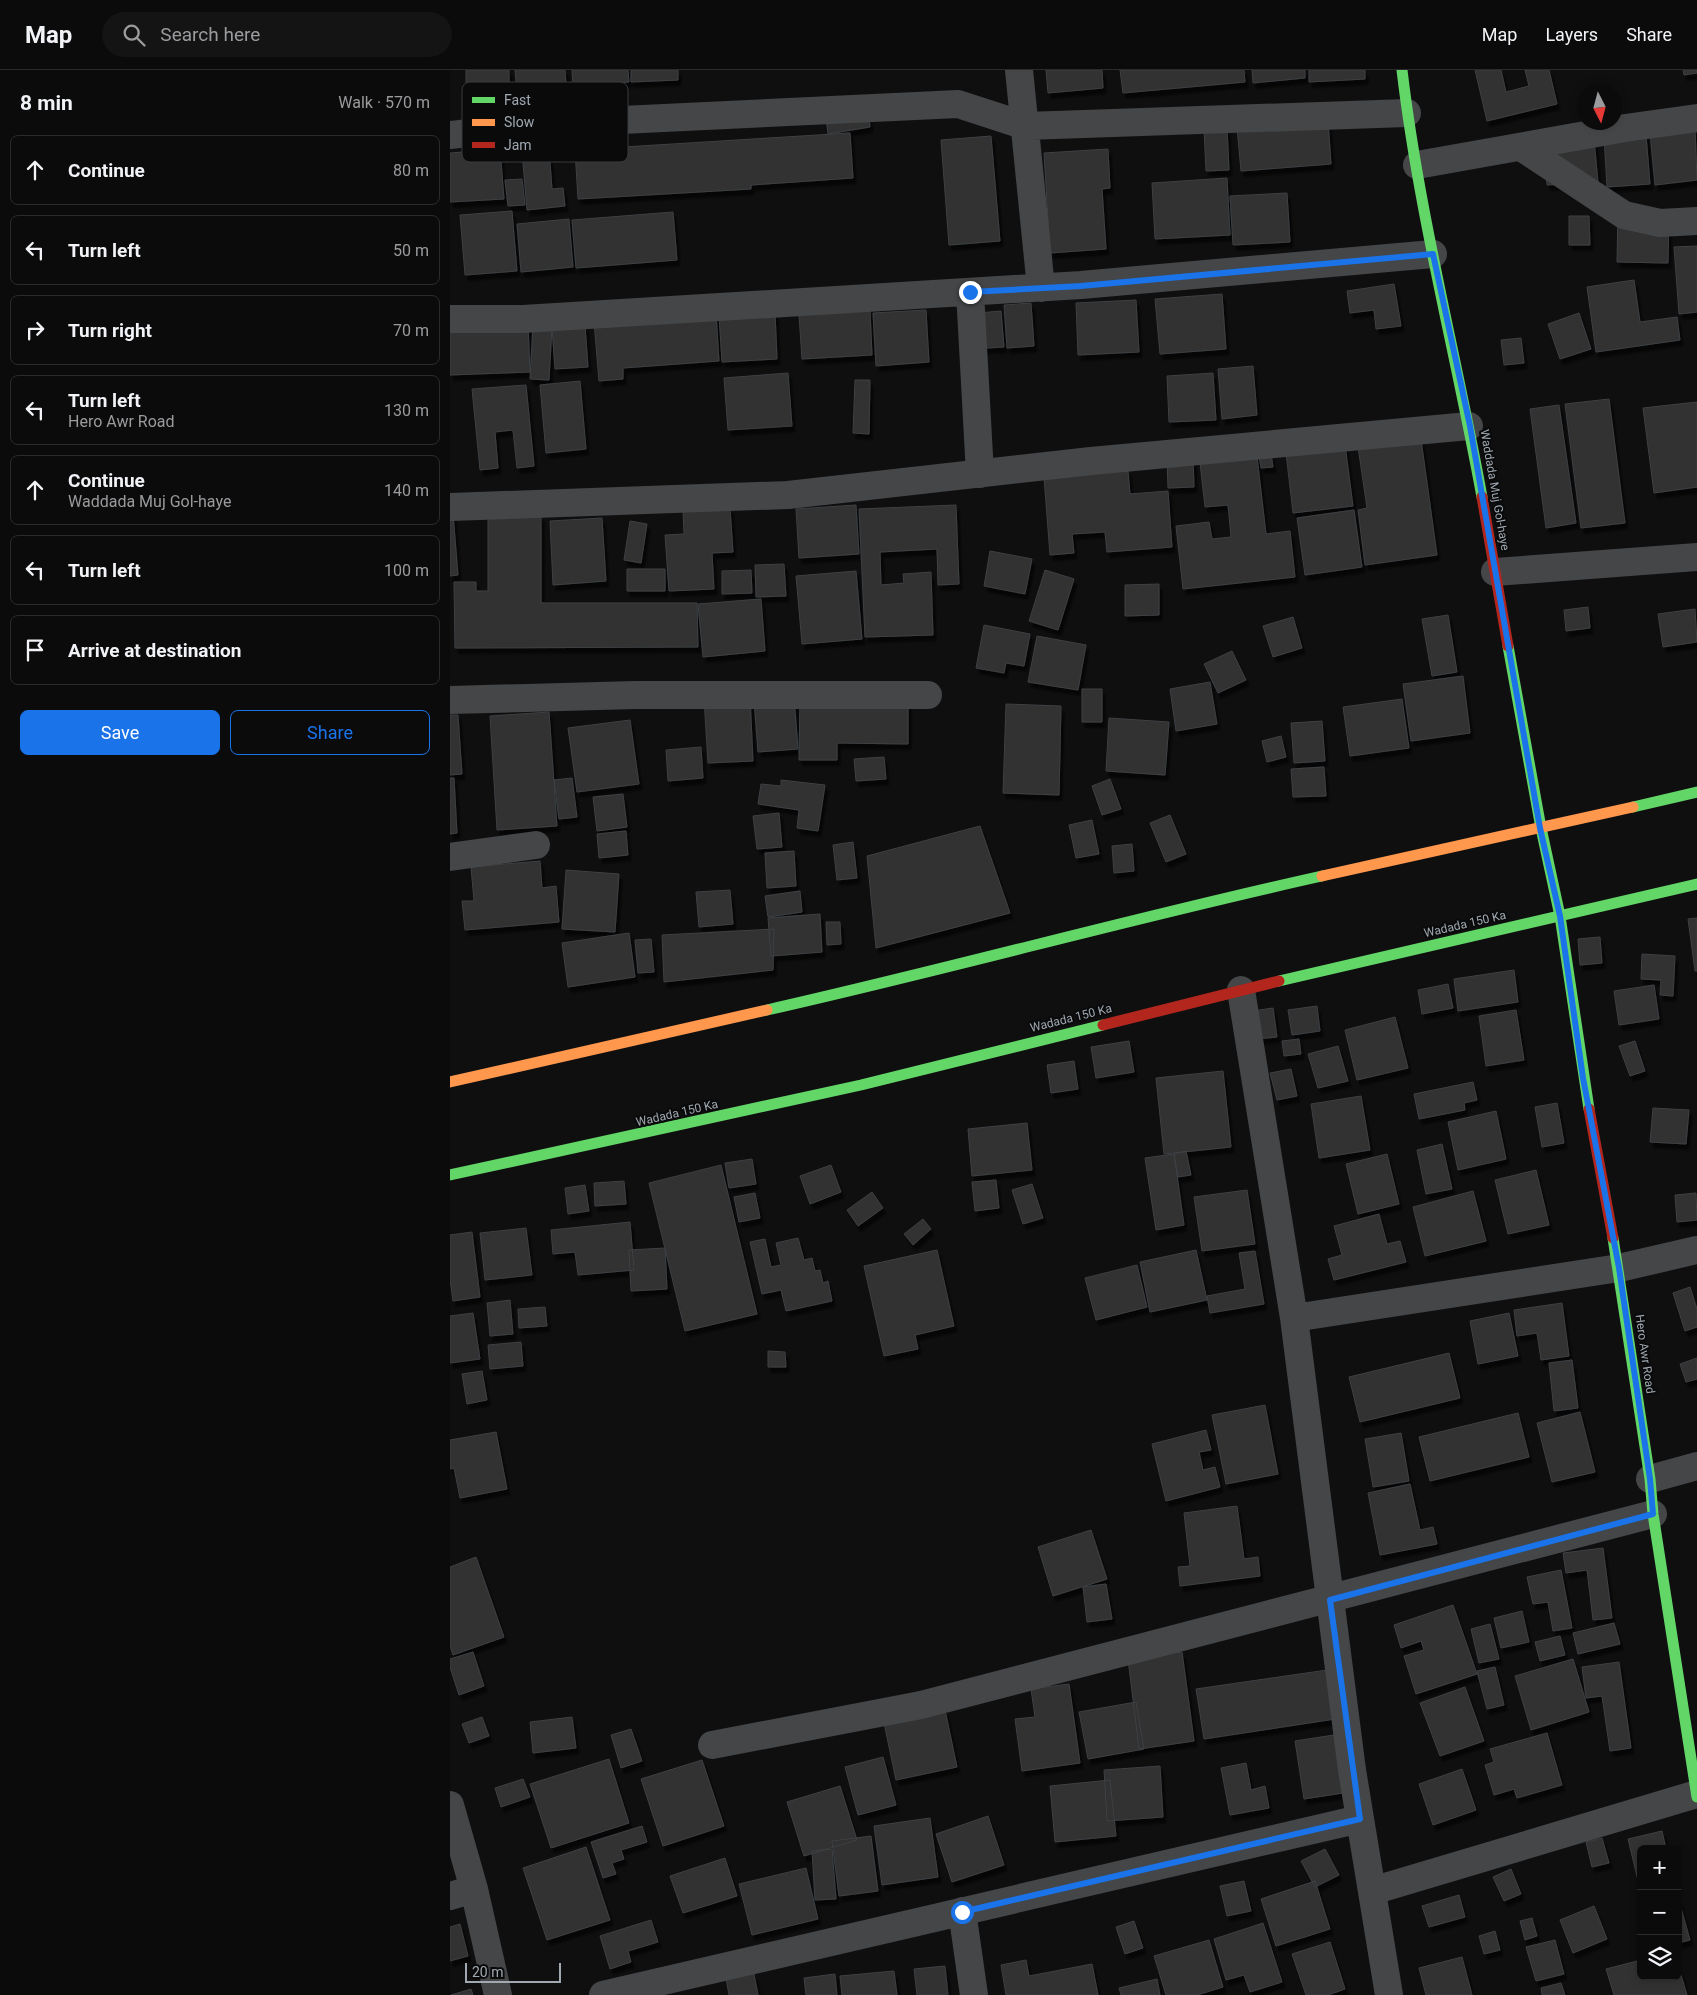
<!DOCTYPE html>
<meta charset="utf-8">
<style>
:root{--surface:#0b0b0c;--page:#141415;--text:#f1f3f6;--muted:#9a9b9d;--line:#2b2b2d;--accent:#1a73e8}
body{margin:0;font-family:Roboto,sans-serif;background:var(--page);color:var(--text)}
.controls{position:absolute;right:15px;bottom:15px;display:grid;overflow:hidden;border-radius:8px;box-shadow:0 2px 8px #0003}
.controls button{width:45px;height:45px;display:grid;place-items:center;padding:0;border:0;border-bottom:1px solid var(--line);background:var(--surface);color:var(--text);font:25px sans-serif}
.compass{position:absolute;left:1127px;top:15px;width:45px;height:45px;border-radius:50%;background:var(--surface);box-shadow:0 2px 8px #0003;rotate:174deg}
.scale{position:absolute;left:15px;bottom:12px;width:96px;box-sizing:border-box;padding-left:5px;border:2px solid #a0a9b1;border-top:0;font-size:14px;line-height:18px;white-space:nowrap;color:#a0a9b1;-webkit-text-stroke:4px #0a0a0b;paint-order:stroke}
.stop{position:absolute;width:15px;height:15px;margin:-11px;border:4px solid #1a73e8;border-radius:50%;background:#fff}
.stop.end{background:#1a73e8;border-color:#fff;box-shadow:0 1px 5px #0008}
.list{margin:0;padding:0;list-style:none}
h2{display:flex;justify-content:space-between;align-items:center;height:65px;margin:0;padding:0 20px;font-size:21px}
h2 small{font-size:16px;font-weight:400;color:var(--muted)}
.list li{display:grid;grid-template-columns:32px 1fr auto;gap:15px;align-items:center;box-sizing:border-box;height:70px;margin:0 10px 10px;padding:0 10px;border:1px solid var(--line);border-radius:8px}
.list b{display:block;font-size:19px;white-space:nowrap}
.list p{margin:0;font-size:16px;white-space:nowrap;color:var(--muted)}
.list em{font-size:16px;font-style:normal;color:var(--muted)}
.actions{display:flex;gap:10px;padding:15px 20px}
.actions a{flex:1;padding:11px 0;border:1px solid var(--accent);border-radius:8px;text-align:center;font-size:18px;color:var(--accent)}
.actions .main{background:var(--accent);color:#fff}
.icon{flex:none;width:28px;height:28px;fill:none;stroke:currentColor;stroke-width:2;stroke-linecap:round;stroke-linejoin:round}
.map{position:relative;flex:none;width:1247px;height:1925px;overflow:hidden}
header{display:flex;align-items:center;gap:30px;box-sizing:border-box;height:70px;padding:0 25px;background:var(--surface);border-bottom:1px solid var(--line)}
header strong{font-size:24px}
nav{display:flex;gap:28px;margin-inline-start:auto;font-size:18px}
.search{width:350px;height:45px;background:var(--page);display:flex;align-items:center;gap:12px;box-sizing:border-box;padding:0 18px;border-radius:28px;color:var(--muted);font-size:19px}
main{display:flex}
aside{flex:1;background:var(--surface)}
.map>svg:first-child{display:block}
.building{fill:#303032;stroke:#3e4144;filter:url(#shadow)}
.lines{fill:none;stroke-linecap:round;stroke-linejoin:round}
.street{stroke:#444648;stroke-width:28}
.fast{stroke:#63d668;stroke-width:11}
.slow{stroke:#ff974d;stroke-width:11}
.jam{stroke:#b3261e;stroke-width:11}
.route{stroke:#1a73e8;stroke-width:6}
.labels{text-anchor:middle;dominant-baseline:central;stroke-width:4;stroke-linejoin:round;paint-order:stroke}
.street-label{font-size:12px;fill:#a0a9b1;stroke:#0a0a0b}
.key{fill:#0a0a0b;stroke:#373a3d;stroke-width:1}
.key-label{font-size:14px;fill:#a0a9b1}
</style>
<header>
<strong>Map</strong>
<div class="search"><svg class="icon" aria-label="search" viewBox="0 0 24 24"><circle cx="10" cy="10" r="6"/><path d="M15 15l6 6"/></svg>Search here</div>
<nav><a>Map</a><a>Layers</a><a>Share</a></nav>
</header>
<main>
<aside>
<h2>8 min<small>Walk · 570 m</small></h2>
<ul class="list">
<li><svg class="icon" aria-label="ahead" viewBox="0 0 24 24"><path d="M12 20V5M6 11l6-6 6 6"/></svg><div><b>Continue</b></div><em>80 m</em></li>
<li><svg class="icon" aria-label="left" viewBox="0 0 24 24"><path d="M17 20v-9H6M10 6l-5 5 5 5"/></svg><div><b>Turn left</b></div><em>50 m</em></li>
<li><svg class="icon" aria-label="right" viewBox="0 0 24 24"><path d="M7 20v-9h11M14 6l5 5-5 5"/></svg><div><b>Turn right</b></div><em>70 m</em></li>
<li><svg class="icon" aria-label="left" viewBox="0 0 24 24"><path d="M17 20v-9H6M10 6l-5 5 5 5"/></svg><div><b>Turn left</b><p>Hero Awr Road</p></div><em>130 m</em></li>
<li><svg class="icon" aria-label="ahead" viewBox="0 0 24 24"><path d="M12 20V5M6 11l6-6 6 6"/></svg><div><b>Continue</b><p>Waddada Muj Gol-haye</p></div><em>140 m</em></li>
<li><svg class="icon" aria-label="left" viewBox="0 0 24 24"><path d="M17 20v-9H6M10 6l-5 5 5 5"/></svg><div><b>Turn left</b></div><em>100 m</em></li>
<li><svg class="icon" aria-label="arrive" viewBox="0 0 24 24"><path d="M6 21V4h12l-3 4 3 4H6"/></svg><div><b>Arrive at destination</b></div></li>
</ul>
<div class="actions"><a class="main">Save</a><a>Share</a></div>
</aside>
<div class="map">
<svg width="1247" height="1925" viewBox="0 0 1247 1925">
<defs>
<filter id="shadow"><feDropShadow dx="3" dy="5.5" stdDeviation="1" flood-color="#0009"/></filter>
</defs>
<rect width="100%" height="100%" fill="#0f0f10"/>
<path class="building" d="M16 0H59V30L16 29Z
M65 0H115L117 29 68 33Z
M122 0H178L179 12 123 16Z
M181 0H228V10L181 12Z
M596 0H652L653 18 598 23Z
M670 0H794L795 12 673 23Z
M802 0H855V8L803 13Z
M859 0H915V9L859 12Z
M1025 0H1051L1056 22 1079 16 1075 0H1099L1107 34 1037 51Z
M1233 0H1247V3L1234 5Z
M418 40 420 57 378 64 376 48Z
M878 50 881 94 791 101 787 57Z
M777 58 779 100 756 101 754 59Z
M1245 58 1247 110 1205 115 1200 63Z
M400 63 403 108 301 115V119L128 129 125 80Z
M1196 65 1200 114 1157 117 1154 67Z
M541 66 550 171 499 175 491 70Z
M1144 70 1148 112 1097 115 1093 74Z
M50 79 54 129 0 132V83Z
M99 79 102 119 113 118 115 136 77 140 72 82Z
M658 79 660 118 652 119 656 179 600 183 594 83Z
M777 108 780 165 705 169 702 113Z
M72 109 75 135 58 136 55 110Z
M837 123 840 172 783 175 780 126Z
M62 141 67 201 15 205 10 145Z
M1168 141 1219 142 1218 193 1167 192Z
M223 142 227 190 126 198 122 150Z
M1119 146H1139L1140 175H1119Z
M119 149 123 197 71 202 67 154Z
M1247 176V242L1229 244 1224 177Z
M1184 210 1190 252 1227 247 1230 270 1146 282 1137 217Z
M944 214 951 256 926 259 924 240 900 243 897 221Z
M772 224 776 279 710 284 705 229Z
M686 230 689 282 628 285 626 233Z
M581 233 584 276 557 278 554 235Z
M420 240 422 285 352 289 349 245Z
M476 240 479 292 426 296 423 243Z
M551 241 554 277 520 279 517 244Z
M325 242 327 289 272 292 269 245Z
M266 243 269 291 173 298V309L149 311 144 252Z
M1129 243 1141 279 1110 289 1098 254Z
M0 252 78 254 80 302 0 305Z
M83 255 102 256 99 310 80 309Z
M135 255 138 297 105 299 102 257Z
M1071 268 1074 293 1054 295 1051 270Z
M803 296 807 345 772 349 768 299Z
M338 303 342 356 278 360 274 308Z
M763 303 766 350 719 352 717 306Z
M405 310H420L419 364 403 363Z
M130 311 136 379 96 383 90 315Z
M76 315 84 396 67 398 63 360 45 362 48 398 30 400 22 319Z
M1159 329 1175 453 1131 458 1115 334Z
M1247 332V417L1204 423 1193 338Z
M1109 335 1126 453 1096 458 1080 339Z
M969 355 987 485 915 495 908 440 917 438 906 363Z
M895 375 903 436 843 443 836 383Z
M820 377 823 397 811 398 808 378Z
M806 378 816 464 840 461 845 507 733 519 726 456 759 452 762 469 781 467 778 435 755 437 749 384Z
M743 387 744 417 718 418 717 388Z
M678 401 680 424 718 421 722 477 657 482 655 462 622 464 624 483 600 485 594 407Z
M406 435 409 484 349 488 346 439Z
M506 435 509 514 488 515 487 479 430 482 431 515 454 513 453 504 481 502 483 565 415 567 409 439Z
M280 438 283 482 262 483 264 519 219 521 215 465 234 464 233 440Z
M904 440 912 497 855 505 847 448Z
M0 444H3L8 505 0 506Z
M38 446H91V533H247L248 577 5 578 4 512H26V521H38Z
M152 448 156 511 103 515 100 451Z
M180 451 197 454 191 493 174 490Z
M540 481 582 489 575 524 534 516Z
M334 494 336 526 306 527 305 495Z
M177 499H215V521H177Z
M301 500 302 523 272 524V501Z
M595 500 624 509 608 560 579 551Z
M406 501 412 569 352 574 346 506Z
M709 514V545L675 546V515Z
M311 529 315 581 253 587 248 534Z
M1138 537 1140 558 1116 561 1114 540Z
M1245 539 1247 572 1213 577 1208 544Z
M998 545 1007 602 982 606 972 549Z
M843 547 852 578 823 587 813 556Z
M534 555 580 564 574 596 556 593 554 603 526 598Z
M587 566 636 575 628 620 578 612Z
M782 581 796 610 768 623 754 594Z
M1013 606 1020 663 961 671 953 614Z
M760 612 767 654 726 661 720 619Z
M632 619H652V652H632Z
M300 626 303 691 258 693 254 628Z
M344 627 348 679 308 682 304 630Z
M350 629 458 631V674L387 673V690H349Z
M952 629 959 678 900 686 893 637Z
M556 634 611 636 609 725 553 723Z
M99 642 107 756 47 760 40 646Z
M0 645H8L12 704 0 705Z
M659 648 719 652 715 705 656 701Z
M180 650 189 714 127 722 118 658Z
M872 651 875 691 844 693 841 653Z
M831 666 836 687 817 692 812 671Z
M251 677 253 708 218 711 216 680Z
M434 687 436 709 406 711 404 689Z
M874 697 876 726 843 727 841 699Z
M0 708H4L7 763 0 764Z
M122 708 127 747 109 749 104 710Z
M660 709 671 739 652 745 642 716Z
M331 710 375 715 368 761 347 758 349 740 308 734 311 714 331 716Z
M173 724 177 757 147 761 143 727Z
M329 743 332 777 307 779 303 746Z
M720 745 736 784 716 792 700 753Z
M642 750 649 784 626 788 619 755Z
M530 756 560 843 426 878 417 786Z
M176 761 178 785 149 788 147 764Z
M403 772 407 808 387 810 383 775Z
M682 774 684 801 664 803 662 776Z
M344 781 346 816 317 818 315 783Z
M90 791 92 818 106 816 109 852 15 860 12 831H24L21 797Z
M116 800 169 804 165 862 112 859Z
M280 820 283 854 249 857 246 822Z
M350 821 352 842 318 847 315 826Z
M370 844 372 882 321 886 318 848Z
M1247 848V901H1245L1238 849Z
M376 852H390L391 874 377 875Z
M324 859 323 900 214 912 212 865Z
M179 863 185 907 118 917 112 873Z
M1150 867 1152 893 1130 895 1128 869Z
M201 869 204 902 188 903 185 870Z
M1192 884 1225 886 1223 926 1210 925 1211 910 1191 909Z
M1064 900 1068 932 1008 941 1004 909Z
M998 914 1003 938 972 944 968 920Z
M1204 915 1209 949 1169 955 1164 921Z
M867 936 870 961 842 965 838 940Z
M823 938 827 967 807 969 803 941Z
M1066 940 1074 990 1036 996 1029 946Z
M945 947 958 998 907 1010 895 960Z
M849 969 851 984 834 986 832 971Z
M679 971 684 1002 646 1008 641 977Z
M1185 971 1195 1001 1180 1006 1169 976Z
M888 976 898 1011 868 1018 858 984Z
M624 991 628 1019 601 1023 597 995Z
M841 999 847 1026 827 1030 820 1003Z
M773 1001 781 1077 714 1084 706 1008Z
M1023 1012 1027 1030 1014 1033 1015 1040 969 1049 964 1024Z
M911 1026 920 1080 869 1088 861 1034Z
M1107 1033 1114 1073 1092 1077 1085 1037Z
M1203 1038 1239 1040 1236 1074 1200 1072Z
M1046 1041 1056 1089 1008 1100 998 1052Z
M577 1053 582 1100 522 1106 518 1059Z
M992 1074 1002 1119 976 1124 967 1080Z
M736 1081 741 1105 728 1107 724 1084Z
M724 1084 734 1155 706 1160 695 1088Z
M937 1084 949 1134 908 1144 896 1094Z
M302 1089 306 1114 279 1118 275 1093Z
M271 1095 307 1244 235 1261 199 1113Z
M381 1095 391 1122 360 1134 350 1106Z
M1086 1100 1099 1155 1058 1164 1045 1110Z
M546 1110 549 1138 525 1141 522 1112Z
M174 1111 176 1134 145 1136 144 1113Z
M582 1114 593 1148 573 1154 562 1120Z
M135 1115 139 1141 118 1144 115 1118Z
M797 1120 805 1174 752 1181 744 1127Z
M1023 1121 1036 1171 975 1186 963 1137Z
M422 1122 433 1138 408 1156 397 1140Z
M305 1123 310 1148 289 1152 284 1127Z
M1246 1123 1247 1150 1227 1152 1225 1125Z
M929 1144 937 1174 950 1171 956 1192 884 1210 878 1189 892 1185 884 1156Z
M473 1149 481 1159 463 1175 454 1164Z
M180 1152 184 1200 128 1205 125 1182 103 1184 101 1160Z
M76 1158 82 1205 35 1210 30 1163Z
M22 1162 30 1227 3 1231 0 1209V1165Z
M348 1168 354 1190 362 1188 365 1201 370 1200 373 1213 378 1211 382 1231 336 1241 331 1220 312 1224 300 1172 315 1169 321 1197 331 1195 326 1173Z
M215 1178 217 1219 181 1221 179 1180Z
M487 1180 504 1256 465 1265 468 1279 434 1286 414 1196Z
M746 1180 757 1230 700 1242 690 1192Z
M805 1181 814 1234 760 1243 757 1226 795 1219 789 1183Z
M687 1195 697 1237 646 1250 635 1208Z
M1240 1217 1247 1239V1257L1235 1261 1223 1223Z
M60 1230 63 1264 40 1266 37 1233Z
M1112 1233 1119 1286 1091 1290 1087 1263 1067 1266 1064 1240Z
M95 1237 97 1256 69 1258 68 1239Z
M23 1243 30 1289 0 1293V1246Z
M1059 1243 1068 1286 1028 1294 1020 1251Z
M71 1272 73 1296 40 1299 38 1275Z
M318 1281 335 1282 336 1297H318Z
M999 1283 1010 1328 910 1352 899 1307Z
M1247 1288V1309L1236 1312 1230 1294Z
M1122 1290 1128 1338 1104 1341 1099 1293Z
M32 1301 37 1330 17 1334 12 1304Z
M815 1335 828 1404 776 1414 762 1345Z
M1130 1342 1145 1402 1102 1412 1087 1353Z
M1068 1343 1079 1387 980 1411 969 1367Z
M756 1360 761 1380 749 1382 753 1400 765 1397 770 1417 716 1431 702 1374Z
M46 1362 57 1419 10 1428 4 1398 0 1399V1370Z
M951 1363 959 1411 923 1417 915 1369Z
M960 1414 970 1460 983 1457 987 1474 930 1485 918 1423Z
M787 1436 794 1489 808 1487 810 1506 730 1516 728 1497 740 1496 734 1443Z
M641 1460 657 1509 603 1526 588 1477Z
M1153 1478 1162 1548 1143 1550 1137 1500 1116 1503 1113 1483Z
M26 1487 54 1567 3 1585 0 1576V1497Z
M1111 1500 1122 1558 1103 1561 1098 1532 1083 1534 1077 1507Z
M656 1514 662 1549 637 1552 633 1517Z
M1003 1535 1027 1604 966 1624 954 1586 974 1580 971 1571 951 1578 944 1555Z
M1072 1541 1079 1572 1051 1578 1044 1548Z
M1164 1553 1170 1574 1128 1584 1123 1563Z
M1040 1554 1049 1589 1029 1593 1021 1559Z
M1110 1566 1115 1585 1090 1591 1085 1572Z
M23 1582 34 1616 9 1625 0 1597V1589Z
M732 1582 744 1671 689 1679 678 1589Z
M1123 1589 1139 1642 1081 1660 1065 1606Z
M1169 1592 1181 1678 1160 1681 1152 1626 1136 1628 1132 1597Z
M1045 1597 1054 1635 1037 1639 1027 1601Z
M877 1600 885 1649 754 1669 746 1619Z
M619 1614 630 1693 572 1701 565 1649 585 1647 581 1619Z
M1015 1617 1034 1671 990 1686 970 1633Z
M686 1632 694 1679 638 1689 629 1642Z
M495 1640 507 1697 446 1710 434 1653Z
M32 1647 39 1666 19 1673 12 1654Z
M122 1647 126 1678 83 1683 80 1652Z
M181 1659 192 1691 171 1698 161 1665Z
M1097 1663 1112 1715 1067 1728 1064 1719 1044 1725 1035 1695 1044 1692 1040 1679Z
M884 1665 893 1723 854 1729 845 1671Z
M433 1687 446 1735 408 1745 395 1697Z
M159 1689 179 1753 101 1778 80 1714Z
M252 1690 274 1756 213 1776 191 1709Z
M796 1693 801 1720 815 1716 819 1738 780 1745 771 1698Z
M710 1696 713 1747 657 1751 654 1700Z
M1012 1699 1026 1740 983 1755 969 1714Z
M73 1709 80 1727 51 1737 45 1718Z
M660 1710 666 1766 605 1772 600 1716Z
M390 1716 407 1770 354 1786 337 1732Z
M538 1746 554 1795 502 1812 486 1764Z
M480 1748 488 1807 432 1815 424 1756Z
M192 1756 197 1772 171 1780 174 1789 162 1793 166 1804 153 1808 141 1772Z
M1212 1761 1216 1779H1191V1823L1178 1769Z
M421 1766 428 1821 389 1826 382 1771Z
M1152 1768 1159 1793 1142 1797 1136 1772Z
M136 1777 160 1850 97 1870 73 1798Z
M382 1779 386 1829 365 1830 362 1781Z
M875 1779 889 1805 865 1817 851 1791Z
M275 1788 287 1826 233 1843 220 1806Z
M356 1798 368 1849 302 1865 289 1814Z
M1061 1799 1071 1824 1054 1831 1043 1807Z
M794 1811 801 1841 777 1846 770 1816Z
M865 1811 880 1859 826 1876 811 1829Z
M1009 1825 1015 1847 979 1857 972 1836Z
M1228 1827 1240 1870 1228 1873Z
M1144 1836 1157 1869 1123 1883 1110 1850Z
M1082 1848 1087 1866 1075 1870 1070 1851Z
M201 1850 208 1872 178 1881 181 1892 160 1899 150 1866Z
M684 1851 693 1878 675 1884 666 1857Z
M813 1853 832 1912 800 1922 794 1905 776 1910 764 1869Z
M10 1854 18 1886 0 1891V1857Z
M1045 1861 1050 1880 1034 1884 1029 1866Z
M759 1870 773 1917 747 1925H716L704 1886Z
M1105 1870 1114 1904 1086 1911 1076 1877Z
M880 1872 895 1919 878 1925H856L842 1884Z
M1012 1887 1022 1925H976L969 1898Z
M576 1890 579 1906 642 1894 648 1925H556L551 1895Z
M1191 1890V1906H1228V1895L1237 1925H1164L1156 1899Z
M495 1896 498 1925H467L464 1899Z
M444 1901 447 1925H392L390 1906Z
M304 1904 308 1925H279L276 1908Z
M385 1904 387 1925H356L354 1908Z
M707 1909 710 1925H671L669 1918Z
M1111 1913 1115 1925H1092L1091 1918Z
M21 1919 23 1925H1Z"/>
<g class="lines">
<path class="street" d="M569 0 591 218
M0 65 108 53 508 34 576 56 957 43
M1071 77 1174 145 1210 153 1247 151
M967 95 1175 58 1247 48
M520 222 530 404
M0 249H73L631 215 983 184
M0 437 338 425 641 391 1019 356
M1045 502 1247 487
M0 630 185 625H478
M0 787 86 775
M791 920 844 1248 902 1700 939 1925
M844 1248 1169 1198 1247 1180
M1200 1409 1247 1396
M262 1675 471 1635 1203 1444
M0 1735 24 1819 48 1925
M922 1821 1247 1724
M0 1826 24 1819
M512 1841 524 1925
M153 1925 910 1749"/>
<path class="fast" d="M952 0C969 144 1006 284 1032 427
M1058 576 1091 758 1110 846 1139 1039
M1183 737 1247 722
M829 911 1247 814
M317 940C503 898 686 847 872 806
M0 1105 411 1015 653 955
M1163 1168 1200 1409 1203 1444 1247 1727"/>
<path class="slow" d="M872 806 1183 737
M0 1012 317 940"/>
<path class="jam" d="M1032 427 1058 576
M653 955 829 911
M1139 1039 1163 1168"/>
</g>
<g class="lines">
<path class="route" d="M512 1842 910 1749 880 1530 1203 1444 1200 1409 1169 1198 1133 1008 1110 846 1090 758 1020 356 983 184 631 216 520 222"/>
</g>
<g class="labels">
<g class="street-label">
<text transform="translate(1045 420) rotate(80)">Waddada Muj Gol-haye</text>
<text transform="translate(1015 854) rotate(-13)">Wadada 150 Ka</text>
<text transform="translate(621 948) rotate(-14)">Wadada 150 Ka</text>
<text transform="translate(227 1043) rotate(-13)">Wadada 150 Ka</text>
<text transform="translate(1195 1284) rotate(82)">Hero Awr Road</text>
</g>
</g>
<rect x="12" y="12" width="166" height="80" rx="8" class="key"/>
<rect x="22" y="27" width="23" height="6" fill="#63d668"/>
<rect x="22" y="49" width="23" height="7" fill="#ff974d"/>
<rect x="22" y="72" width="23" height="6" fill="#b3261e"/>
<g class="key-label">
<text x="54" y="35">Fast</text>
<text x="54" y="57">Slow</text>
<text x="54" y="80">Jam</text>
</g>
</svg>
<div class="controls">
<button>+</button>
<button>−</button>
<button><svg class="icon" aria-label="layers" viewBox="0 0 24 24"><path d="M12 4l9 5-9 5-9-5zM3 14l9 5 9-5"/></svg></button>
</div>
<svg class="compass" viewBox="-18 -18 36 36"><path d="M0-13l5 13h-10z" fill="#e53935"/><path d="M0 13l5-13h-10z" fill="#9a9b9d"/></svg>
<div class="scale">20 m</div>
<div class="stop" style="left:512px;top:1842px"></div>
<div class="stop end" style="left:520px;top:222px"></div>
</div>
</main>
